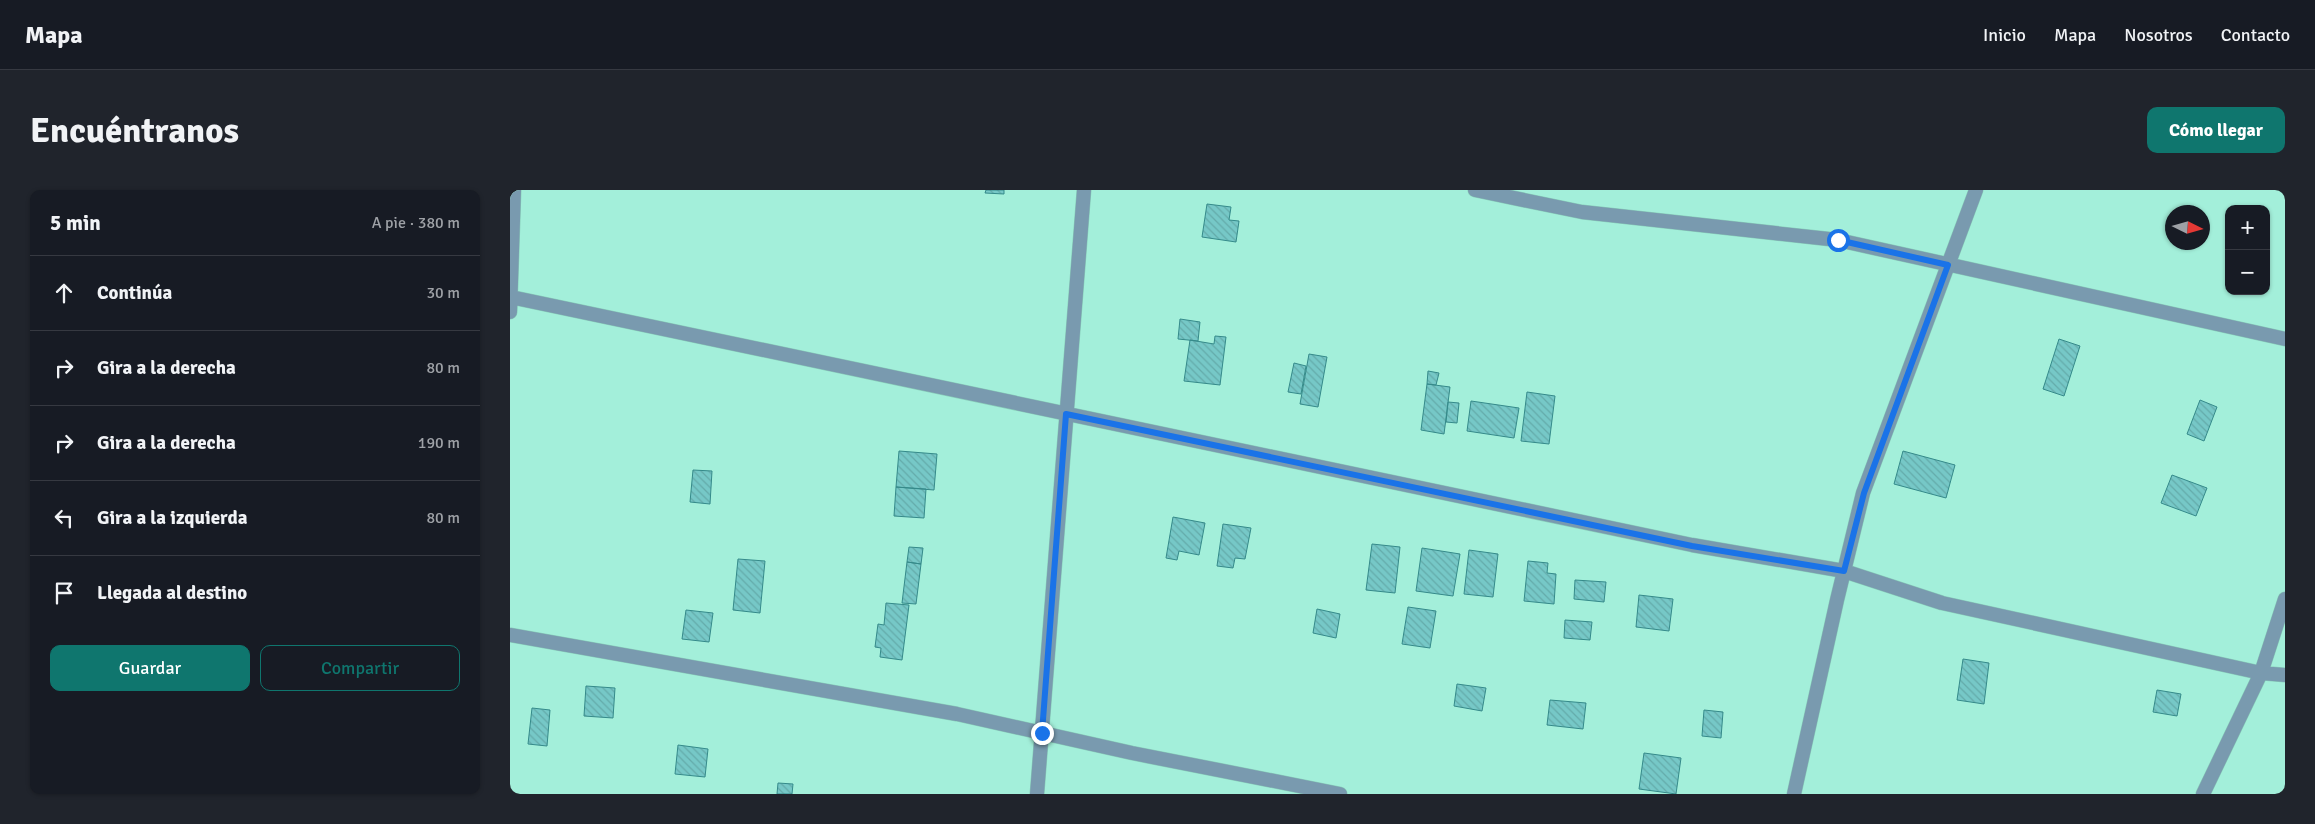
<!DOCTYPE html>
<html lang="es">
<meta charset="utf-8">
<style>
:root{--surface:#171b24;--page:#20242c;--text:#f1f3f6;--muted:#9ea1a6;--line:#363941;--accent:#0f766e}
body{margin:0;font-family:Signika,sans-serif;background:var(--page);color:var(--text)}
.controls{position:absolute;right:15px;top:15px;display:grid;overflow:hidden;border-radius:10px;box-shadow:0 1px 4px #0004}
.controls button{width:45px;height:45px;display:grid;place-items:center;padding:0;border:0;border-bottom:1px solid var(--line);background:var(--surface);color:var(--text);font:25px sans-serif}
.compass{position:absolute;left:1655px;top:15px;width:45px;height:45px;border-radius:50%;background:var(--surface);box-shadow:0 1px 4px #0004;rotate:95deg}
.stop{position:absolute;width:15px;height:15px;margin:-11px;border:4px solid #1a73e8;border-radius:50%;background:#fff}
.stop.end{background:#1a73e8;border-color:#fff;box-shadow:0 1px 5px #0008}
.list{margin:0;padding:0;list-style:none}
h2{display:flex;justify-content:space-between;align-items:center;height:65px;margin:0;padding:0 20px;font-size:21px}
h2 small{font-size:16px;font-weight:400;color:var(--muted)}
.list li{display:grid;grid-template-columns:32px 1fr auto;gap:15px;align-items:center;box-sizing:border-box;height:75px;padding:0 20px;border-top:1px solid var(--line)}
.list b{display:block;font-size:19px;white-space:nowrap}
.list em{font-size:16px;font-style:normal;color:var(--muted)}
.actions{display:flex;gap:10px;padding:15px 20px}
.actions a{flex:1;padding:11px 0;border:1px solid var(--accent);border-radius:10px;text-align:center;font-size:18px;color:var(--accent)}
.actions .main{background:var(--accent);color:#fff}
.icon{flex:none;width:28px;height:28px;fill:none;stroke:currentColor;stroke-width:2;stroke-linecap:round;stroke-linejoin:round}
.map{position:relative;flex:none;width:1775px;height:604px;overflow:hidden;border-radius:10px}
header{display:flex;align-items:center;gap:30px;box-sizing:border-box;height:70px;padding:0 25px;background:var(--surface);border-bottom:1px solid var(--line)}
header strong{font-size:24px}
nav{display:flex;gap:28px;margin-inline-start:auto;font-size:18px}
.intro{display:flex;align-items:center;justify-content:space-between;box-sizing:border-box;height:120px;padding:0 30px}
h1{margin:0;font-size:35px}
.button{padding:12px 22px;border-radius:10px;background:var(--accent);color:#fff;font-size:18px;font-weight:700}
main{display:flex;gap:30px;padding:0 30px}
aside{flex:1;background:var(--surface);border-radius:10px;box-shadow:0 1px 4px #0004}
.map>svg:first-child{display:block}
.building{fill:url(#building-back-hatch);stroke:#358a8a}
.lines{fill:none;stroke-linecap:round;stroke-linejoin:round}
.minor-casing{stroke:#89ccb9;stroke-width:15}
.minor{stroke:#799aaf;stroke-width:14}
.route{stroke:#1a73e8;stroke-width:6}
</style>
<header>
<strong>Mapa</strong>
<nav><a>Inicio</a><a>Mapa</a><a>Nosotros</a><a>Contacto</a></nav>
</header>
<div class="intro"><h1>Encuéntranos</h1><a class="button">Cómo llegar</a></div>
<main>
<aside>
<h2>5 min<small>A pie · 380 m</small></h2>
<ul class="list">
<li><svg class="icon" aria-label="ahead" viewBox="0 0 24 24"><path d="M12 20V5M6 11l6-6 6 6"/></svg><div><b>Continúa</b></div><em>30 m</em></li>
<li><svg class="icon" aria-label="right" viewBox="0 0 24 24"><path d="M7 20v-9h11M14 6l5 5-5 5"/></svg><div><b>Gira a la derecha</b></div><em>80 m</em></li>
<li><svg class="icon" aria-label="right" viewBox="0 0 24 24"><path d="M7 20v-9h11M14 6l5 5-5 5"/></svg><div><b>Gira a la derecha</b></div><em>190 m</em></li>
<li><svg class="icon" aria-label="left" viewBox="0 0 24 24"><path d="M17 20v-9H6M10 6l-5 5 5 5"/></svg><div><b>Gira a la izquierda</b></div><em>80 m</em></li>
<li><svg class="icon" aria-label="arrive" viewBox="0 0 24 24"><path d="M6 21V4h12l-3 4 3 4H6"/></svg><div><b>Llegada al destino</b></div></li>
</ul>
<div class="actions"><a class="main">Guardar</a><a>Compartir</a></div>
</aside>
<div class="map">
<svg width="1775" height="604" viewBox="0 0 1775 604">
<defs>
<pattern id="building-back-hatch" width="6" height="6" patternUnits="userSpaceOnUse" patternTransform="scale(1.25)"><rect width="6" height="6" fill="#76c8c7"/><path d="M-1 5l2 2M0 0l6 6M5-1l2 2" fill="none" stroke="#64abaa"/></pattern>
</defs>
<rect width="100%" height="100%" fill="#a3efda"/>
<path class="building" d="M476 0H494V4L475 3Z
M697 14 721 17 719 30 729 31 726 52 692 47Z
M670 129 690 132 688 151 668 149Z
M705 146 716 147 710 195 674 191 680 150 704 154Z
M1549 149 1570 156 1554 206 1533 199Z
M799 164 817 167 808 217 790 214Z
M784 173 796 176 791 204 778 202Z
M918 181 929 183 926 195 917 194Z
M917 194 940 197 934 244 911 240Z
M1017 202 1045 206 1039 254 1011 251Z
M1690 210 1707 217 1694 251 1677 244Z
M961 211 1009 218 1004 248 957 241Z
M938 212 949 213 947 233 936 232Z
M389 261 427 264 424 300 386 297Z
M1393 261 1445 275 1436 308 1384 294Z
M183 280 202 281 200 314 180 312Z
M1662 285 1697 298 1686 326 1651 313Z
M386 297 416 299 414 328 384 326Z
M663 327 695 333 689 365 669 361 667 370 656 368Z
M713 334 741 338 735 369 725 368 723 378 707 376Z
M862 354 890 357 885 403 856 400Z
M399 357 413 358 411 374 397 372Z
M912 358 950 364 943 406 906 401Z
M959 360 988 364 983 407 954 404Z
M228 369 255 371 250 423 223 420Z
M1018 371 1038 373 1037 383 1046 384 1044 414 1014 411Z
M397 372 411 374 406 414 392 413Z
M1065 390 1096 392 1094 412 1064 409Z
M1129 405 1163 409 1159 441 1126 437Z
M376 413 399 415 392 470 370 467 371 458 365 457 368 434 374 435Z
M898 417 926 421 920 458 892 454Z
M807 419 830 424 826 448 803 443Z
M176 420 203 423 199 452 172 449Z
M1055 430 1082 432 1080 450 1054 448Z
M1453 469 1479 473 1474 514 1447 510Z
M947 494 976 498 972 521 944 516Z
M76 496 105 498 103 528 74 526Z
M1647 500 1671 504 1667 526 1643 522Z
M1040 510 1076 513 1073 539 1037 535Z
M22 518 40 520 37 556 18 554Z
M1194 520 1213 522 1211 548 1192 546Z
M168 555 198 559 195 587 165 584Z
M1134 563 1171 568 1166 604 1129 599Z
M268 593 283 594 282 604H267Z"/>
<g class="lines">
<g class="minor-casing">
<path id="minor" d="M965 0 1072 22 1328 50 1775 149
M1 107 1182 355 1334 381 1432 413 1751 483 1775 485
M0 122 4 0
M0 445 447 524 622 563 830 604
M527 604 574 0
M1284 604 1327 410 1353 303 1466 0
M1693 604 1751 483 1775 409"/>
</g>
<use href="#minor" class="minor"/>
</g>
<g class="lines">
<path class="route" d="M532 543 556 224 1182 356 1334 381 1354 303 1438 75 1328 50"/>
</g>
</svg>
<div class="controls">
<button>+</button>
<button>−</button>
</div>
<svg class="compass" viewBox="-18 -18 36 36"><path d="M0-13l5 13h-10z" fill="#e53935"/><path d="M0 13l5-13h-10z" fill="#9ea1a6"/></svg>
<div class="stop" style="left:1328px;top:50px"></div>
<div class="stop end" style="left:532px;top:543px"></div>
</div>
</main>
